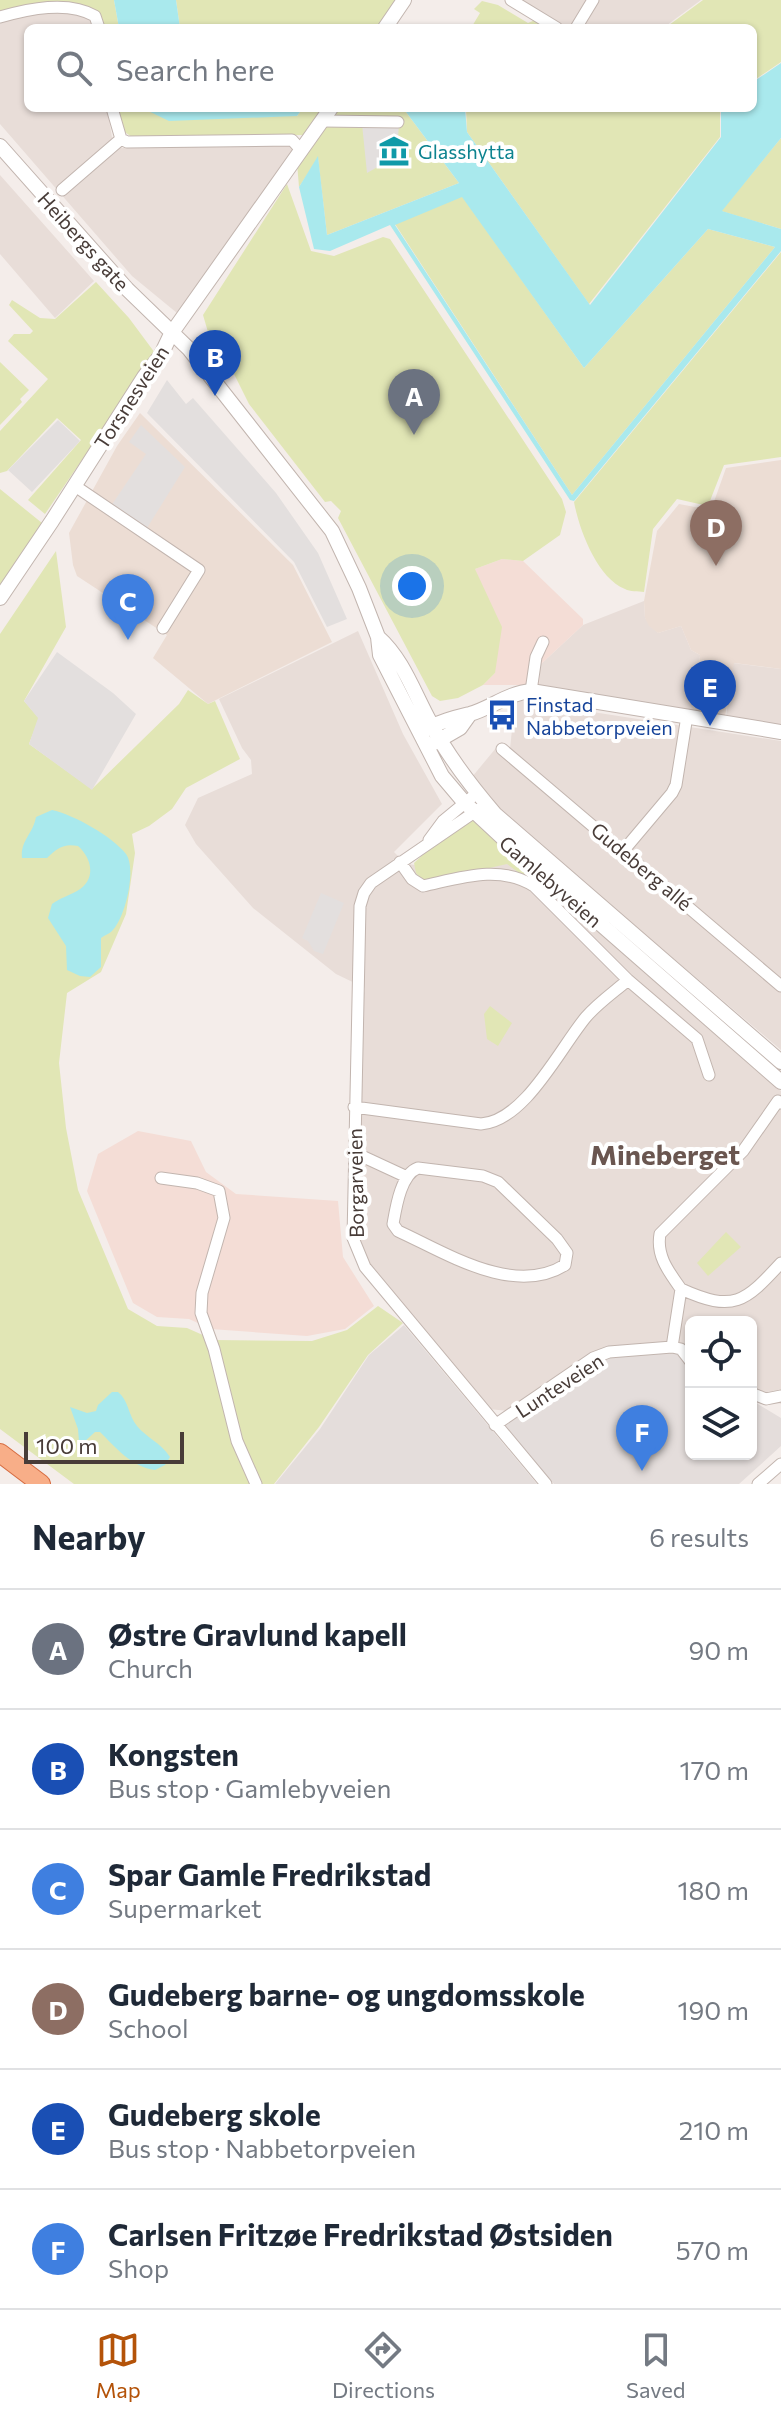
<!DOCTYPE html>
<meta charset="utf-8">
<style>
:root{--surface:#fff;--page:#f2f2f3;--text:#1f2937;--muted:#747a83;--line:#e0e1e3;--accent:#b45309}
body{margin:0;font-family:Commissioner,sans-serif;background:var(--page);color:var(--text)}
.controls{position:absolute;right:24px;bottom:24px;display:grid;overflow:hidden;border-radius:12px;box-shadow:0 2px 6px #0004}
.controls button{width:72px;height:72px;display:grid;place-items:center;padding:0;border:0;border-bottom:2px solid var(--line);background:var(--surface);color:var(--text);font:40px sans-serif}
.scale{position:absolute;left:24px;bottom:20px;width:160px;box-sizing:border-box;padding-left:8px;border:4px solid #483c38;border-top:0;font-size:22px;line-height:28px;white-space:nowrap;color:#483c38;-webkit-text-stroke:6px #fff;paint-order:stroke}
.you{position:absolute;left:412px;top:586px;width:28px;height:28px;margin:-20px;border:6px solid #fff;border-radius:50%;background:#1a73e8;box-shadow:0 0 0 12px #1a73e833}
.badge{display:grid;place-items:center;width:52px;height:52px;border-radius:50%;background:var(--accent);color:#fff;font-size:26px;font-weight:700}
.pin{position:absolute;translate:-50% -66px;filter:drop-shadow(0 2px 4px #0008)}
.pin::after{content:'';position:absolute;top:42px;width:28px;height:24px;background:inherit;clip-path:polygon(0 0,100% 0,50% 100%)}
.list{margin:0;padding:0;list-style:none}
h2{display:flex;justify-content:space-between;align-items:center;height:104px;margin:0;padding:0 32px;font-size:34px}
h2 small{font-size:26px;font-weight:400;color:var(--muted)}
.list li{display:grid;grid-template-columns:52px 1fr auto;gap:24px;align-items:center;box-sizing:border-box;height:120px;padding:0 32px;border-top:2px solid var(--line)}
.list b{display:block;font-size:30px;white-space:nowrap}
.list p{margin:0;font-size:26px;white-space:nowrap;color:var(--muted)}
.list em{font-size:26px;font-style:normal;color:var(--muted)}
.icon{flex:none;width:44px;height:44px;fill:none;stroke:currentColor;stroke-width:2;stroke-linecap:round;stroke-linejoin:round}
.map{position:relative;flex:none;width:781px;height:1484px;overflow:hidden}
.search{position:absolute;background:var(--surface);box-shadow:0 2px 6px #0004;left:24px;right:24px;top:24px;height:88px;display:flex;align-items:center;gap:20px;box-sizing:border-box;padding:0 28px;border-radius:12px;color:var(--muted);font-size:30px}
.sheet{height:824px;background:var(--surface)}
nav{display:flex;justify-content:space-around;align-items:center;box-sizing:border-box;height:112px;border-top:2px solid var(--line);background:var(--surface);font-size:22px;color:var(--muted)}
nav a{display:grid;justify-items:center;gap:4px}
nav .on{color:var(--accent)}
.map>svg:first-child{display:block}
.residential{fill:#e8ddd8}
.commercial{fill:#f4ddd6}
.industrial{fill:#e4dddb}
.education{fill:#ecddd4}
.green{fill:#e1e6b5}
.parking{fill:#e3dfde}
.water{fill:#a9e9ed;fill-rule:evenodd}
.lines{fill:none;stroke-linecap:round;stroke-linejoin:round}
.minor-casing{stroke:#c2b5af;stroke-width:13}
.tertiary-casing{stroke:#c2b5af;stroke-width:16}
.trunk-casing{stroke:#d66c41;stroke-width:20}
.minor{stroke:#fff;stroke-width:11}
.tertiary{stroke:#fff;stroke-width:14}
.trunk{stroke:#f8ae88;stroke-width:18}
.labels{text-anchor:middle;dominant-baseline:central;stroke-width:8;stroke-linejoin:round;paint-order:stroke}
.culture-label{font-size:20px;fill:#0d838f;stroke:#fff;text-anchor:start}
.street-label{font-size:20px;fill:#483c38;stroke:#fff}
.transit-label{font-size:20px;fill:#164399;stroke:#fff;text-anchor:start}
.district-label{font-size:28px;font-weight:bold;fill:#6a5650;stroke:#fff}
</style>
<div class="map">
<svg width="781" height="1484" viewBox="0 0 781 1484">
<rect width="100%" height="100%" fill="#f4edea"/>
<path class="residential" d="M510 0H701L663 28H554Z
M53 11 83 13 90 17 93 28H28V108H107L112 137 122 148 290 145 296 151 177 313 132 276 0 124V23L22 14Z
M0 175 94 281 55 318 0 254Z
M644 601 645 618 658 633 681 626 691 650 700 655 694 711 539 685 540 665 583 625Z
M358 631 403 734 442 804 394 852 406 864 427 866 513 863 540 881 781 1091V1404L751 1389V1322H691V1355L671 1345 645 1343 607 1350 508 1411 489 1409 365 1266 350 1229 362 1005 365 988 336 974 253 908 196 844 185 825 198 798 252 774 251 760 242 748 219 699Z
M733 663 781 669V726L726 717Z
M515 700 781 741V1050L506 816 472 777 496 748 509 759Z"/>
<path class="commercial" d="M502 559 523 561 583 619V625L540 665 539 685H483L495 673 475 569Z
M138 1131 191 1141 206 1172 236 1194 338 1201 343 1257 374 1306 345 1329 307 1336 211 1329 189 1319 157 1317 133 1303 87 1191 98 1154Z"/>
<path class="industrial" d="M404 1325 471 1405 537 1484H275L320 1429 369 1355Z
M669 1351 679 1354 691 1369V1454H751V1400L781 1418V1446L739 1484H554L504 1425 602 1359 619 1355Z"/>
<path class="education" d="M140 413 293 565 332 642 208 704 153 658 167 635 77 576 73 565 69 533 117 446Z
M781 460V669L734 663 725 717 694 711 700 655 691 650 681 626 658 633 649 626 645 618 644 601 657 531 679 504 711 510 726 468Z"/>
<path class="green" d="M0 0H114L119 28H103L97 11 0 13Z
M176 0H401L383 28H180Z
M703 0H781V62L753 81V28H665Z
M482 1 498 5 528 23 535 20 548 28H471L480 13 474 9Z
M117 108H142L147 112 297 116 303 108 406 112 459 183 327 235 318 158 299 187 296 151 306 135 133 137C120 132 119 121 117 108Z
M466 108H720V137L589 304 467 132Z
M781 138V229L721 211Z
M287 184 311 251 334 256 383 237 390 239 562 499 566 512 560 535 523 561 502 559 475 569 502 627 495 673 483 685 458 698 440 701 432 696 338 518 341 511 331 501 325 502 249 404 226 358 208 332 203 315Z
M462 196 584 368 708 229 775 247 572 495 395 224Z
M781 252V457L724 465 708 506 677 499 653 529 644 592C638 591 630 592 625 589 597 578 579 529 574 502Z
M96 282 129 318 155 353 45 514 28 500 81 440 57 418 7 471 0 473V431L48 379 8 341 14 334H30L33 331 9 305 12 300 40 318 55 319Z
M0 362 29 390 20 399 22 402 0 425Z
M0 489 42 523 0 585Z
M56 551 66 627 24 701 39 718 29 744 92 789 179 704 188 690 208 704 215 701 240 759 186 788 172 809 149 826 132 834 135 853 126 914 101 972 67 993 59 1063 66 1128 78 1190 128 1309 157 1326 187 1328 214 1340 312 1341 347 1330 378 1306 403 1323 368 1355 319 1427 274 1484H74L0 1429V634Z
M465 812 539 879 534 884 507 864 432 881 422 880 416 873 414 863 458 822Z
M490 1006 512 1023 498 1046 487 1039 484 1014Z
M726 1232 741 1247 708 1276 697 1263Z"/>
<path class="parking" d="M362 124 399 125 398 137 383 152 381 165 367 173Z
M167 380 186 404 193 398 276 493 318 553 347 619 327 627 294 562 147 413Z
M58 420 80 441 32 492 8 470Z
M141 425 185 467 147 528 111 506 146 454 129 442Z
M57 652 113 693 136 714 92 790 29 744 38 718 24 701Z
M321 893 344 903 323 954 314 951 308 941 302 938Z"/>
<path class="water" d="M114 0H176L180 28H119Z
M781 63V138L722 211 781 229V251L574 501 570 500 390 225 330 251 314 249 299 187 318 156 327 235 459 183 406 112 352 110 353 108H465L467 132 590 305 721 137V108H753V82ZM462 197 584 368 708 229 775 247 572 495 395 225Z
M142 108H303L297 116 169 121Z
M52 810C74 815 112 836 126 854 137 869 125 919 112 931 109 934 105 935 101 938V967L90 977 80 976 67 970 66 946 48 918 52 904C60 898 68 896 77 891 96 881 93 859 78 846 64 843 57 848 47 858H22C20 841 33 834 36 817Z
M112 1392H118C129 1401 128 1415 137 1426 147 1438 160 1442 170 1457L165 1465 155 1470C132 1467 116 1448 100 1432H95L83 1443 79 1442 78 1429 70 1407 87 1413 96 1411 98 1405Z"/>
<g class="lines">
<g class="minor-casing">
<path id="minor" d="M511 0 557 28
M0 17C28 9 68 0 95 16L99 28
M576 28 593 0
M112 108 121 139
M323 121 398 122
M121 139 127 142 292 140 302 151
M62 190 121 139
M75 486 199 570 163 628
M531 691 536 657 543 642
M502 749 781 986
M479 809 371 883 364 893 360 906 353 1238 365 1267 546 1484
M429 840 443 821 477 793
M624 850 672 793 676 785 687 716
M400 862 412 879 423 886C460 878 499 864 534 886L628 980 697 1039 709 1075
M354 1107 481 1124C525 1121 560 1048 586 1017 598 1003 614 992 628 980
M353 1152 407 1177
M418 1168 483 1176 498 1182 557 1239 567 1253 565 1265C514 1297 446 1253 398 1231L393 1224C396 1207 401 1174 418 1168Z
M161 1178 197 1183 219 1191 224 1218 202 1293 201 1313 214 1349 237 1441 256 1484
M681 1289C734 1313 745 1302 781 1263
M672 1347 681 1289C669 1272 656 1256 660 1234L743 1151 778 1101 781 1103
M751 1393 766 1399 781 1396
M495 1425 593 1358 609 1352 672 1347 681 1349 691 1362
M758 1484 781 1464"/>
</g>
<g class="tertiary-casing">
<path id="tertiary" d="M385 28 404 0
M0 146 127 289 189 349 332 531 359 588 378 637 380 655 442 776 464 802 508 843 781 1082
M0 598 52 521 144 377 161 355 171 334 331 108
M378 637C403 659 414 693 430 722 447 755 471 786 495 814L781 1062
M426 729C441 721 454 718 470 714 491 708 508 693 531 691L781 732
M434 743 460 728 470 714"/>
</g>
<g class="trunk-casing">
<path id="trunk" d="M0 1453 41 1484"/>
</g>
<use href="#minor" class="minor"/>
<use href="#tertiary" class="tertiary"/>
<use href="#trunk" class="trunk"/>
</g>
<defs>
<g id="museum-bare" transform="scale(2.4)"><path d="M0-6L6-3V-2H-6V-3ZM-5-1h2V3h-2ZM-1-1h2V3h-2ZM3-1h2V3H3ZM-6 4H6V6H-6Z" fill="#0f9aa8" stroke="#fff" stroke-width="2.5" paint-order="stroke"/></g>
<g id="bus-bare" transform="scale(2.4)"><path d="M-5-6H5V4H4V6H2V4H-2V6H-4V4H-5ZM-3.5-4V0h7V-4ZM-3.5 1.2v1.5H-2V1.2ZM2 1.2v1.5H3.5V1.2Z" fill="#1a4fb4" stroke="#fff" stroke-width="2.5" paint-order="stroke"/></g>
</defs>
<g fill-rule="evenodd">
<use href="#museum-bare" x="394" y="151"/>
<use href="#bus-bare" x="502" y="715"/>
</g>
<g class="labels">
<g class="culture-label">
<text x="418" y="151">Glasshytta</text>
</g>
<g class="street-label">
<text transform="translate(84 241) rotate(48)">Heibergs gate</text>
<text transform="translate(131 397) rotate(-57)">Torsnesveien</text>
<text transform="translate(642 866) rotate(40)">Gudeberg allé</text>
<text transform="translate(551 881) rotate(41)">Gamlebyveien</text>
<text transform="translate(355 1183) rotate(-91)">Borgarveien</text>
<text transform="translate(559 1385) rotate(-33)">Lunteveien</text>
</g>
<g class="transit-label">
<text x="526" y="704">Finstad<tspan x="526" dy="23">Nabbetorpveien</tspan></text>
</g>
<g class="district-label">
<text x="665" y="1154">Mineberget</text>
</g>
</g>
</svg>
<div class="controls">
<button><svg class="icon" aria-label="locate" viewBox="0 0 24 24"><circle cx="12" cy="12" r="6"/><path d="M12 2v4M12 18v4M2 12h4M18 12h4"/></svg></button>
<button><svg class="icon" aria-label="layers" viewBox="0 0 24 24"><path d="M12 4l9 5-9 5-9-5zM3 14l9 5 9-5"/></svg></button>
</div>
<div class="scale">100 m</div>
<div class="you"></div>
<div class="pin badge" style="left:414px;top:435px;background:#6b7280">A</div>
<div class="pin badge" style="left:215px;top:396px;background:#1a4fb4">B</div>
<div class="pin badge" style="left:128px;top:640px;background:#3f7fe0">C</div>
<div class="pin badge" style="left:716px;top:566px;background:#8d6e63">D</div>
<div class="pin badge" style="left:710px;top:726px;background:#1a4fb4">E</div>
<div class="pin badge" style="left:642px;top:1471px;background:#3f7fe0">F</div>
<div class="search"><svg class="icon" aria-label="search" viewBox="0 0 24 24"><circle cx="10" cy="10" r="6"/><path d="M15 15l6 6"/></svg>Search here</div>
</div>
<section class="sheet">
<h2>Nearby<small>6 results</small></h2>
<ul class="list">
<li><span class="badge" style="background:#6b7280">A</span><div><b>Østre Gravlund kapell</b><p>Church</p></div><em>90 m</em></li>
<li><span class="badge" style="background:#1a4fb4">B</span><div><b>Kongsten</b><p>Bus stop · Gamlebyveien</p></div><em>170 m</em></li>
<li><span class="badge" style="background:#3f7fe0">C</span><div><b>Spar Gamle Fredrikstad</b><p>Supermarket</p></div><em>180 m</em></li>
<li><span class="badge" style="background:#8d6e63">D</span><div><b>Gudeberg barne- og ungdomsskole</b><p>School</p></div><em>190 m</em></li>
<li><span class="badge" style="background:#1a4fb4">E</span><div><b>Gudeberg skole</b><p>Bus stop · Nabbetorpveien</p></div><em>210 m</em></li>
<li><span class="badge" style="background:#3f7fe0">F</span><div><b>Carlsen Fritzøe Fredrikstad Østsiden</b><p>Shop</p></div><em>570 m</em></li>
</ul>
</section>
<nav>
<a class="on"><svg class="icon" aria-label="map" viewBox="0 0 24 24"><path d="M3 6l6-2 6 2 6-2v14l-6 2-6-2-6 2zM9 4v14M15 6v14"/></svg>Map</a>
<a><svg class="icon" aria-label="directions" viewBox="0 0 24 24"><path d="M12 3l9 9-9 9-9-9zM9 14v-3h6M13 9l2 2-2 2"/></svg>Directions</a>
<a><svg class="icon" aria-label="saved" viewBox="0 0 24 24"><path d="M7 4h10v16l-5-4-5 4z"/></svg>Saved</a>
</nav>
